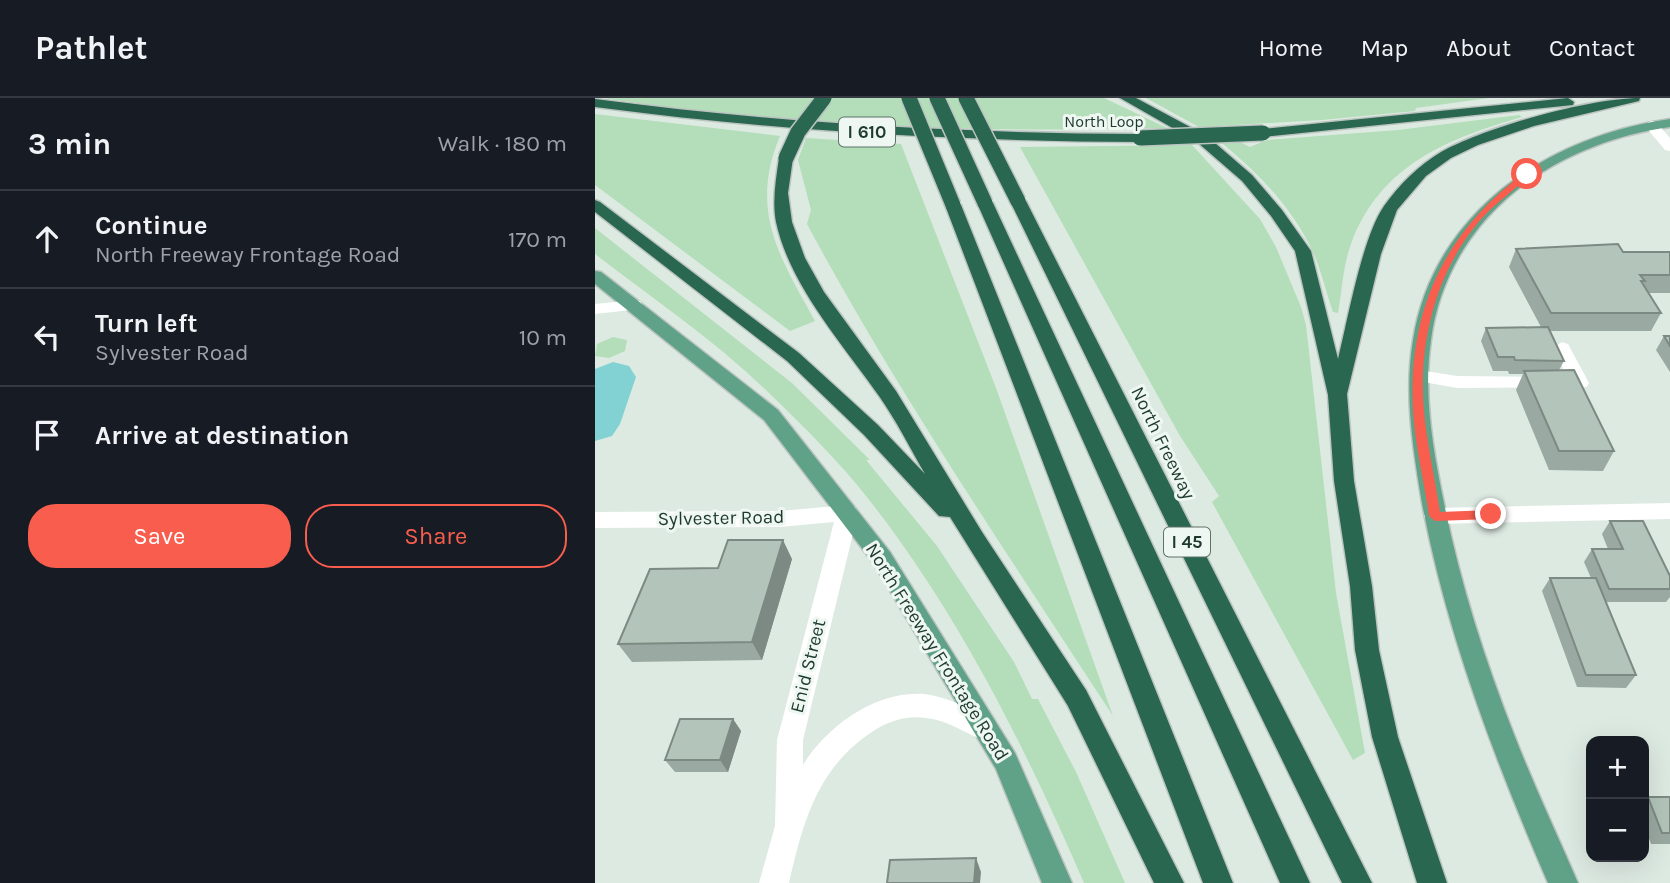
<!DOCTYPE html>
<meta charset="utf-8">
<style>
:root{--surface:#171b24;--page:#20242c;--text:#f1f3f6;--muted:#9ea1a6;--line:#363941;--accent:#f85d4d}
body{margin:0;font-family:Karla,sans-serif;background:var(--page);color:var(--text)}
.controls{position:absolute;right:21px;bottom:21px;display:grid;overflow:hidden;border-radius:14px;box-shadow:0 7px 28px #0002}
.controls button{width:63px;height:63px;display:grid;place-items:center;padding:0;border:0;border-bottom:2px solid var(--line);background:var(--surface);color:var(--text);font:35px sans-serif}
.stop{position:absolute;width:21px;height:21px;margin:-16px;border:5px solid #f85d4d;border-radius:50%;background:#fff}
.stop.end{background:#f85d4d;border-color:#fff;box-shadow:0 2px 7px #0008}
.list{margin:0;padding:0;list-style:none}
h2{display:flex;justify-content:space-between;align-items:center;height:91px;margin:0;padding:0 28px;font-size:30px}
h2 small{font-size:23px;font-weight:400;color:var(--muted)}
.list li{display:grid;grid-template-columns:46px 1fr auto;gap:21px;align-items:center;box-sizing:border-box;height:98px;padding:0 28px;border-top:2px solid var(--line)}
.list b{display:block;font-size:26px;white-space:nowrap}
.list p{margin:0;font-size:23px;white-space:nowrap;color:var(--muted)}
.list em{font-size:23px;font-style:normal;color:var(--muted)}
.actions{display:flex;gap:14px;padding:21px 28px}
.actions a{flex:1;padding:16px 0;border:2px solid var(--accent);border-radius:28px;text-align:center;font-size:24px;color:var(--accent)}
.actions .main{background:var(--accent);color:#fff}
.icon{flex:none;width:38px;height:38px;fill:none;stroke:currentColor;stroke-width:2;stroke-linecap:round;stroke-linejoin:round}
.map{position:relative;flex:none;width:1075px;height:785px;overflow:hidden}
header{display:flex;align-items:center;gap:42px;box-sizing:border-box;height:98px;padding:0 35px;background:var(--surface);border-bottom:2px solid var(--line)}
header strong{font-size:33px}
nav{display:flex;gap:38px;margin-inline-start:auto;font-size:24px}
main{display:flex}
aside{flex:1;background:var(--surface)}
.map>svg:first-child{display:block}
.green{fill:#b4ddb9}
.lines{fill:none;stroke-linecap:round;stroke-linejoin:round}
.river{fill:#82d2d3;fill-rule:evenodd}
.major-casing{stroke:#bcc4c0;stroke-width:3}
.highway-casing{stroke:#bcc4c0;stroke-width:3}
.minor{fill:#fff;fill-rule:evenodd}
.major{fill:#5fa287;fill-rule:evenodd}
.highway{fill:#296751;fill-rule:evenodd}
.highway-bridge-casing{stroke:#bcc4c0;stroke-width:18;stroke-linecap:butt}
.highway-bridge{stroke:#296751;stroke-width:15}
.wall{fill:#9aa9a1}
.shaded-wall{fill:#7d8a83}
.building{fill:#b3c5bb;stroke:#7d8a83;stroke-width:2}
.route{fill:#f85d4d}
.labels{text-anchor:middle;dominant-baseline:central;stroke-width:6;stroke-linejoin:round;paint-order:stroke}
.far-street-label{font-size:16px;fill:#1e3a2e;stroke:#eef7f1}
.shield{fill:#eef7f1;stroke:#5c7368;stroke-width:2}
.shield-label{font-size:18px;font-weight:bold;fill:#1e3a2e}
.street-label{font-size:19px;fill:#1e3a2e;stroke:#eef7f1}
</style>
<header>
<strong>Pathlet</strong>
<nav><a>Home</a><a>Map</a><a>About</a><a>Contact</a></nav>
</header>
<main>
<aside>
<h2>3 min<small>Walk · 180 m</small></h2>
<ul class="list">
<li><svg class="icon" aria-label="ahead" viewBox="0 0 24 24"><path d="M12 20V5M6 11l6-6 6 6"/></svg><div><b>Continue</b><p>North Freeway Frontage Road</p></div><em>170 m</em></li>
<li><svg class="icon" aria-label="left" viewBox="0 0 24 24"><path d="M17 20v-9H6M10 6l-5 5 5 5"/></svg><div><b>Turn left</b><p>Sylvester Road</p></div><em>10 m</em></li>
<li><svg class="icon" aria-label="arrive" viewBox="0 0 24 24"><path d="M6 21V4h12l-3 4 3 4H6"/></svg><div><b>Arrive at destination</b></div></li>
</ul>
<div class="actions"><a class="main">Save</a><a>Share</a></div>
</aside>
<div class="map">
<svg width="1075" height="785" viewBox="0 0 1075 785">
<rect width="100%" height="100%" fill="#ddeae2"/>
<path class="green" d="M8 0H509L572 30C383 35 196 28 8 0Z
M551 0H894L821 10 820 13 727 22 604 29Z
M0 16 185 38C154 112 184 158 220 223L195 233 0 87Z
M924 17 927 19C852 41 785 67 756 146 748 167 747 193 743 215L738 214C731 194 726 171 717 152 696 108 664 76 627 45L645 44 655 49 672 42 803 32Z
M211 40 306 46 401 290 518 618C413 456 303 296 212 126L216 112 203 62Z
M597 47 665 121 681 149 706 209 711 227 741 495 770 655 758 662 617 404 624 398 585 338 425 49Z
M0 130 197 285 275 362H271L342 448 419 564 437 601H443L481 674 530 785H489C431 651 365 518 275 403 245 364 209 329 174 295 121 243 58 201 0 156Z
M18 239 32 242 30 253 14 260 0 258 2 246Z"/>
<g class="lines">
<path class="river" d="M18 264 34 268 41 279 25 326 17 338 0 343V271Z"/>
<g class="major-casing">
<path id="major" d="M1075 21V29C1016 37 957 61 912 100 870 137 843 187 836 242 828 296 838 352 849 405 865 485 890 563 920 639 939 688 962 736 983 785H953C900 662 852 537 827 405 818 352 809 296 818 242 838 114 954 38 1075 21Z
M0 173 6 174 183 312 295 454 420 655 477 785H447L401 671 279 466 169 322 0 186Z"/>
</g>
<g class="highway-casing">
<path id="highway" d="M525 0H541L612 38 657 77 687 112 716 153 743 261C753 221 767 140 789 108 804 87 824 67 846 54 890 29 996 0 1045 0L1044 3 939 28 883 47 856 60 831 78 802 112 786 156 752 296 759 383 777 488 784 552 803 639 852 785H822L777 639 760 552 755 488 739 383 733 297 700 153 676 118 647 83 602 44Z
M973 0 979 4 978 7 668 39 661 35 668 31Z
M0 1C181 25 362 35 545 36L552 40 545 44C362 43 181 33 0 9Z
M191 56 198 60 193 95 197 124 210 160 229 194 301 293 387 434 491 592 589 785H559L473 608 355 419 344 418 269 337 192 263 0 114V102L5 104 204 255 283 327 330 376C315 350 301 322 284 298 247 245 195 188 181 124 177 102 181 81 184 60Z
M423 98 431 103 777 785H747L415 103Z
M390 100 398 105 715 785H685L382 105Z
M358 102 366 107 638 785H608L350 107Z"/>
</g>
<path class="minor" d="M1056 23 1061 24 1075 40V53L1070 52 1049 27Z
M39 202 45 203 48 207 45 211 0 216V206Z
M967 244 973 246 994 285 992 289 862 290 817 282 815 278 817 274 824 272 862 278 972 279 958 250Z
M1075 405V421L840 426 832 424 829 418 832 412 840 410Z
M252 407 260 409 263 415 208 642V667C231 629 281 592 329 596 353 599 377 611 399 623L403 631 399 639 390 643C370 635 352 622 331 620 308 617 289 625 271 638 221 674 207 728 194 785H164L180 728 182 642 239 424 185 429 0 430V414L185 413Z"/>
<use href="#major" class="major"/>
<use href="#highway" class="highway"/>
<g class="highway-bridge-casing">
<path id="highway-bridge" d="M314 0 358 107
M342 0 390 105
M371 0 423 103
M545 40 668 35
M191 60 203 34 229 0"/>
</g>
<use href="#highway-bridge" class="highway-bridge"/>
</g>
<path class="wall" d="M921 151 1028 154H1075V195H1053L1066 215 1056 233H955L969 263 964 272 1019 353 1008 373 954 372 921 292 928 276H914L913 273H898L886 243 891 230 946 229 914 169Z
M1069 238H1075V274L1061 252Z
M1015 423 1075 478V499L1071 504H1011L1041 577 1031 590 982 589 947 493 955 480H996L989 464 997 451H1013L1007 436Z
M197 461 167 562 37 564 23 546 123 470Z
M138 621 146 633 133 674H80L70 662Z
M1053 699H1075V746H1056L1049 727V704Z"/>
<path class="shaded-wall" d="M188 442 197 461 167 562 157 544Z
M138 621 146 633 133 674 125 662Z
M381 760 386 774 385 785H379Z"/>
<path class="building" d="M1023 146 1028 154H1075V177H1045L1050 183H1046L1066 215H956L921 151Z
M953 229 969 263 920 262 919 259H903L891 230Z
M1069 238H1075V248Z
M979 272 1019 353H964L929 273Z
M1015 423H1048L1075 478V491H1014L997 451H1028Z
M133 442H188L157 544 23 546 55 471 123 470Z
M955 480H1001L1041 577H991Z
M85 621H138L125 662H70Z
M1053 699H1075V735H1067Z
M381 760 379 785H292L295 762Z"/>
<path class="route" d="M929 75 936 76C917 95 894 109 878 131 839 181 823 250 829 313 832 347 840 380 845 414L896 412 902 416 896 421 840 423 834 418C829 383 820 347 818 312 813 211 850 134 929 75Z"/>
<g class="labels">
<g class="far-street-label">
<text x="509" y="23">North Loop</text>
</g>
<g class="shield">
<rect x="244" y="19.5" width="56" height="29" rx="5"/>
<rect x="569" y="429.5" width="46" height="29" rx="5"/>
</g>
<g class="shield-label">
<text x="272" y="34">I 610</text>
<text x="592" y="444">I 45</text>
</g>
<g class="street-label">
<text transform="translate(568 345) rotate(64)">North Freeway</text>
<text transform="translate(126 420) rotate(-1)">Sylvester Road</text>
<text transform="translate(342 554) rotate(58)">North Freeway Frontage Road</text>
<text transform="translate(213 568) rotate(-76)">Enid Street</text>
</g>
</g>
</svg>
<div class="controls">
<button>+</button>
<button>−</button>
</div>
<div class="stop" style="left:932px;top:76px"></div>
<div class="stop end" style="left:896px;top:416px"></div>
</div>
</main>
